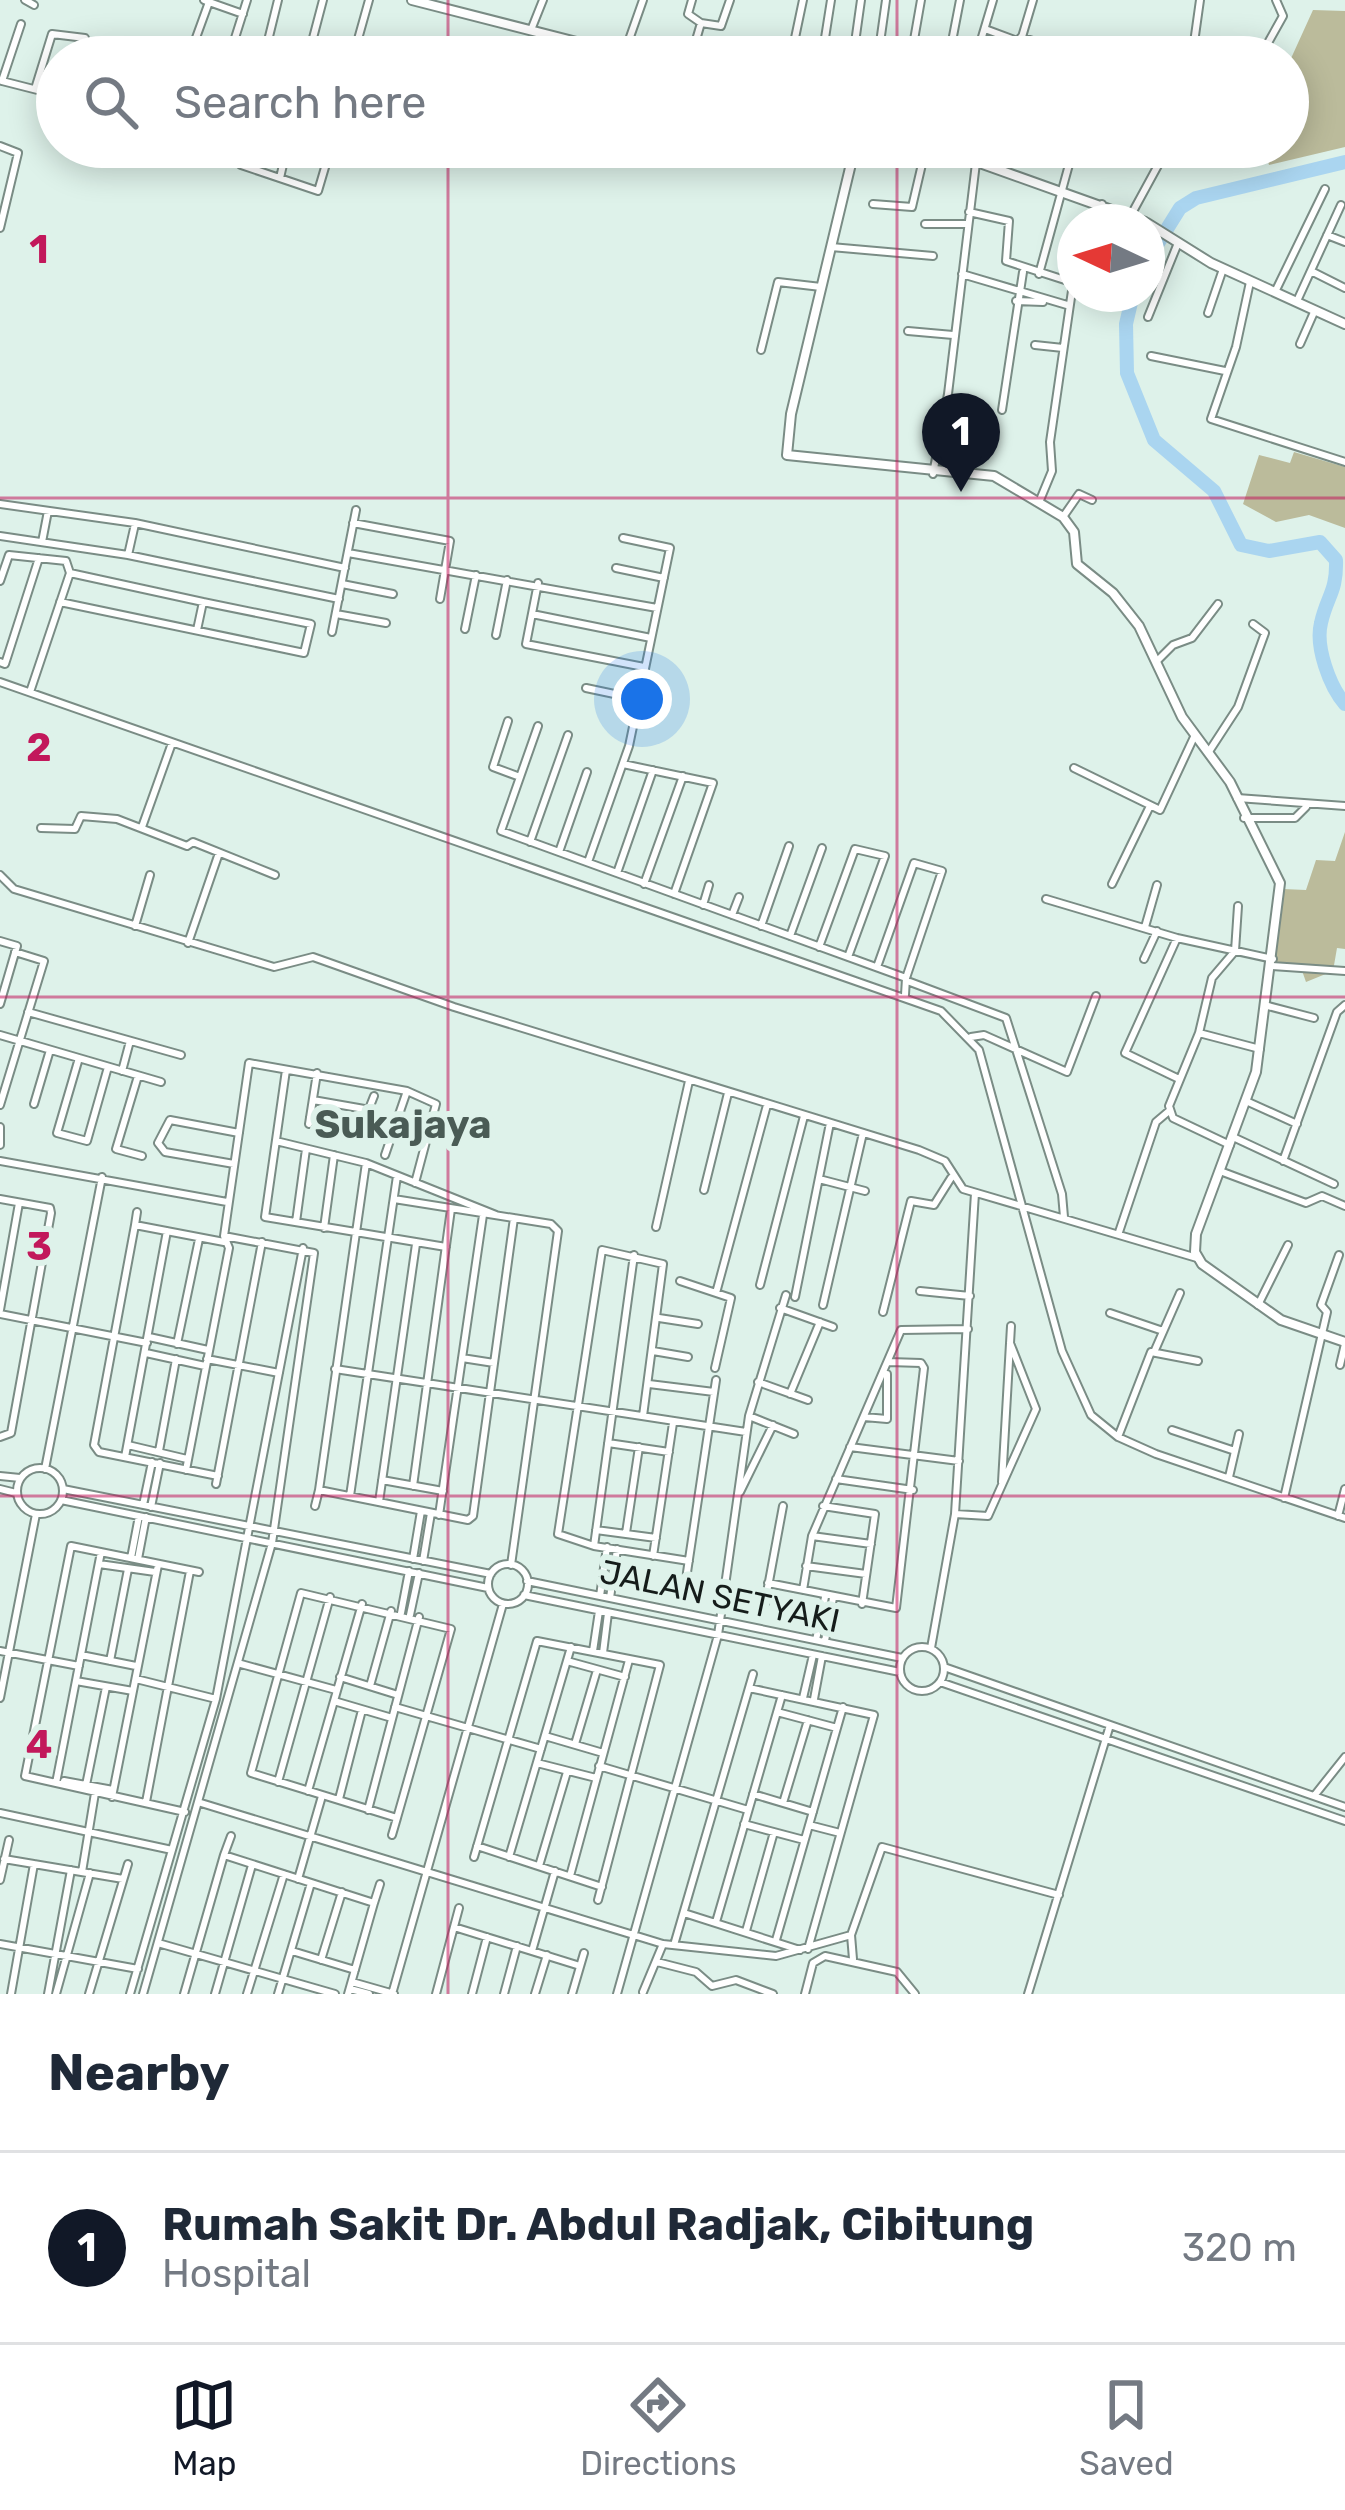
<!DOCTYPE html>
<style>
:root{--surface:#fff;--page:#f6f6f7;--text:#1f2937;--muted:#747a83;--line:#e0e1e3;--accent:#111827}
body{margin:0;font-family:Rubik,sans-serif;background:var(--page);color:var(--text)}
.compass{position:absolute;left:1057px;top:204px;width:108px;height:108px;border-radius:50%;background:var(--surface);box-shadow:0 6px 30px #0003;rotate:274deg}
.you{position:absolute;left:642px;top:699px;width:42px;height:42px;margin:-30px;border:9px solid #fff;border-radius:50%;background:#1a73e8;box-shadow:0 0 0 18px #1a73e833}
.badge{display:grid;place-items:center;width:78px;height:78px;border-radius:50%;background:var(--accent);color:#fff;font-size:39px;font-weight:700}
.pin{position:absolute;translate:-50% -99px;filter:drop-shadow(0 3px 6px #0008)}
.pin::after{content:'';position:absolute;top:63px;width:42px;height:36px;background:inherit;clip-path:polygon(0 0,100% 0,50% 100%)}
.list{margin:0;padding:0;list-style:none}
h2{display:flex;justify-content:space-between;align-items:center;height:156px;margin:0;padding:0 48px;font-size:51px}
h2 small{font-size:39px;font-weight:400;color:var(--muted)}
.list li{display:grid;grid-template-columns:78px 1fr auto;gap:36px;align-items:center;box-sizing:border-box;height:192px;padding:0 48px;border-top:3px solid var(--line)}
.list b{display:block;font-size:45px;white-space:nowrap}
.list p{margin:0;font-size:39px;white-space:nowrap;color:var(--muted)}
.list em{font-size:39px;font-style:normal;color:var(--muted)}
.icon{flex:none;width:66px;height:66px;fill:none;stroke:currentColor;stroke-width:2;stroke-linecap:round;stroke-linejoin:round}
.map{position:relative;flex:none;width:1345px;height:1994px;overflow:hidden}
.search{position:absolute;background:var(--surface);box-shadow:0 6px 30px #0003;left:36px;right:36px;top:36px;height:132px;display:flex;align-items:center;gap:30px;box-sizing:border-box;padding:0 42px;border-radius:66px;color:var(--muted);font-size:45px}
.sheet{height:348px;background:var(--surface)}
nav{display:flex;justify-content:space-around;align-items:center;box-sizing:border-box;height:168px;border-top:3px solid var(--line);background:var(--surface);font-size:33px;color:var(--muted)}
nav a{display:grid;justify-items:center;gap:6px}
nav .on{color:var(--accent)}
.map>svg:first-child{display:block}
.green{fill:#bbbb9b}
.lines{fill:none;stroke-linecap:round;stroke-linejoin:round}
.river{stroke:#aad5f0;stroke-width:14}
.minor-casing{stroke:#7a8c85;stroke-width:10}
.tertiary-casing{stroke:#7a8c85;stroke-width:12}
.minor{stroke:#fff;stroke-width:6}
.tertiary{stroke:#fff;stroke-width:8}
.grid{fill:none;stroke:#c2185b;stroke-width:3;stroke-opacity:0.55}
.labels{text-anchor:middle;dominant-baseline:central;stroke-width:12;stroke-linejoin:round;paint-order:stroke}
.street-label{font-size:33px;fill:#151c1a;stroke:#def2ea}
.quarter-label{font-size:39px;font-weight:bold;fill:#4a5b55;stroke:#def2ea}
.grid-label{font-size:39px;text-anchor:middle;font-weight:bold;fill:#c2185b;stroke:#def2ea;stroke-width:12;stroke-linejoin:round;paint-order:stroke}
</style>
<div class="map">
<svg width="1345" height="1994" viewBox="0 0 1345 1994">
<rect width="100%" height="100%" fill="#def2ea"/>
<path class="green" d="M1313 10 1345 11V147L1269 165 1264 147H1288V105L1296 106 1303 95 1288 88V65Z
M1294 452 1345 467V528L1309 515 1276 522 1243 504 1259 455 1290 463Z
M1345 832V949L1337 948 1333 971 1306 982 1300 965 1273 963 1283 889 1306 890 1316 860 1335 861Z"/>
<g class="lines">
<path class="river" d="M1147 261 1180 208 1196 198 1345 162
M1133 294 1126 324 1127 373 1154 440 1214 491 1241 545 1269 551 1320 542 1336 560C1337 592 1327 596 1321 623 1315 647 1330 687 1345 704"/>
<g class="minor-casing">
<path id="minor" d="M25 0 34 5
M886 0 879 50 911 57
M209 2 243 14
M701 23 721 26 730 0
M985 29 1020 42
M531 30 543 0
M982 37 1018 50
M1021 37 1076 56
M624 54 643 0
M119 57 121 50
M189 57 209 2 204 0
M229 57 247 0
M264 57 278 0
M308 57 323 0
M353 57 369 0
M533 57 541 33
M691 57 701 23 688 14 692 0
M791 57 803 0
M822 57 831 0
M853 57 861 0
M911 57 921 0
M949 57 960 0
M976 57 993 0
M1016 57 1033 0
M1192 57 1200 0
M1242 57 1246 46 1264 50 1283 16 1276 0
M2 81 21 24
M2 81 57 95
M35 89 52 34 85 38 83 57
M0 146 18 153 0 228
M243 147 241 165 318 191 331 147
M987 165 992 147
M280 178 287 147
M873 204 912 207 926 147
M969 212 1009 221 1006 261 1071 282
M1131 215 1168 147
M1094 222 1102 204
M925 224H967
M1327 235 1345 242
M831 247 933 256
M1311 271 1345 288
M962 274 1067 305
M1039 274 1073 150
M1250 282 1236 347 1211 419 1345 462
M1275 292 1325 189
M1016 301 1043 302
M1297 301 1341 205
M1208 313 1223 269
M1148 317 1178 243
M908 331 953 335
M1300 344 1315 310
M1035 345 1063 348
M761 350 778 282 821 287
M1151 356 1225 371
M1002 410 1023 272
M933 474 948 394 976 163
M1040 500 1052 471 1050 442 1075 270
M0 504 135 523 345 568
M1063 517 1079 494 1092 500
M353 523 450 541 440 599
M0 536 128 555 339 599
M42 542 48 511
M348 553 657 608
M128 555 135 524
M616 568 664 578
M0 581 9 555 66 561 70 573 203 602 197 630
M538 583 526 644 644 667
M342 584 393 594
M60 602 304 653 311 624 203 602
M336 614 386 623
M532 614 651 638
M465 629 476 575
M332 632 356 510
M496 635 507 580
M0 662 5 664 39 558
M1156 662 1173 645 1192 638 1218 604
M0 682 941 1011 979 1050 1062 1351 1091 1415 1118 1437 1156 1454 1345 1518
M586 688 638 699
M30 692 70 573
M508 721 493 767 520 777
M538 726 501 831 906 978 905 995
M1208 753 1238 707 1265 633 1253 624
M623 764 713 783 674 894
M1074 768 1160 810 1194 737
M1237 798 1345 806
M1244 818H1295L1306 807
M142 827 172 743
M41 828 75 829 81 816 117 819 187 846 193 842 275 875
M530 842 568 735
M559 852 587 772
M588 862 629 746 670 548 623 538
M617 873 653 770
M0 875 14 889 274 967 313 957 454 1007 919 1150 945 1161 963 1189 1197 1258
M644 884 683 776
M1112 884 1150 806
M1046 899 1177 938 1273 959
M703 905 709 885
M732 915 739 897
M135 926 150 875
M761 926 789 846
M1145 927 1157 885
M790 936 822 848
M1177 938 1125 1053 1179 1079
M0 941 17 946 0 1004
M188 943 219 853
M819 947 855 849 885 856 848 957
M1144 959 1157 931
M1272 966 1345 971
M877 967 914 863 942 871 906 978
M910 982 1006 1018 1062 1194 1064 1217
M1268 1006 1314 1018
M28 1012 181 1055
M1199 1033 1212 978 1235 951 1238 906
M0 1035 161 1082
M971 1037 984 1035 1067 1072 1096 996
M79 1058 57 1133 87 1141 108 1067
M286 1070 265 1217 446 1247
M122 1071 130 1041
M138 1076 116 1149 142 1156
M313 1100 370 1110
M1246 1101 1297 1124
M34 1104 50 1050
M0 1105 44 961 15 952
M310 1117 391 1137
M309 1124 317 1073
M0 1127V1145
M361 1129 374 1096
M1233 1137 1334 1184
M276 1141 366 1163 496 1215
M1230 1145 1173 1118 1169 1106 1199 1033 1260 1049
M385 1155 407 1091
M0 1161 227 1202
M1283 1161 1337 1012 1345 1005
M366 1163 319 1490 468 1520 473 1516 514 1218
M234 1164 165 1152 158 1143 170 1120 239 1133
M1220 1171 1306 1203 1322 1196 1345 1206
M819 1179 865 1191
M704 1190 728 1093
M0 1199 50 1208 51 1213 11 1433 0 1437
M394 1199 551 1224 558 1231 511 1565
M296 1222 306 1149
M135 1225 137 1212
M656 1227 689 1081
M324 1228 334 1155
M1119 1232 1156 1122 1169 1111
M680 1281 731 1298 715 1368
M760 1285 804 1116
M920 1291 970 1296
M716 1293 767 1105
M795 1297 830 1123
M823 1305 863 1133
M1258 1305 1288 1245
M780 1308 833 1327
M0 1310 19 1203
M883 1312 911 1201 934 1205 951 1178
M1110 1313 1163 1331
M0 1314 147 1343
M659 1318 698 1324
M149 1337 208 1350
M177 1344 199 1239
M1155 1350 1180 1293
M653 1351 688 1357
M146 1353 205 1366
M462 1358 494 1363
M207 1359 279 1373
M1340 1365 1345 1344
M335 1369 746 1432
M758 1382 808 1400
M649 1384 714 1392
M790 1394 820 1322
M643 1416 663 1264 602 1250 558 1534 594 1546 689 1561
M749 1416 794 1434
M864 1417 887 1419V1374
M1172 1430 1235 1451
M1118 1437 1151 1352 1198 1361
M608 1443 669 1452
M128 1445 187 1459
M850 1447 959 1461
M159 1451 176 1359
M125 1457 167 1231
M17 1491a23 23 0 1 1 46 0a23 23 0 1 1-46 0Z
M45 1469 102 1177
M186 1470 229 1248 224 1236 249 1063 407 1091 436 1104 415 1183
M0 1476 20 1478
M218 1476 99 1452 94 1445 135 1225 224 1242
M1229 1477 1239 1434
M836 1479 913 1490
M382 1480 443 1491
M1002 1482 1011 1326
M216 1484 262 1242
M413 1486 451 1209
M0 1489 16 1493
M63 1489 491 1574
M740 1492 773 1425
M350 1496 397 1176
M1284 1498 1327 1312 1321 1305 1339 1255
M61 1500 488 1588
M379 1502 416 1244
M143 1505 152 1462
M315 1506 319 1490
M823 1506 875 1514 862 1604
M151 1507 160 1463
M955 1514 988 1516 1036 1409 1010 1343
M439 1515 483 1215
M1338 1516 1345 1489
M596 1530 656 1538
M626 1533 639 1447
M812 1536 871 1544
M594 1546 634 1255
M653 1556 673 1423
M131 1558 139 1516
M138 1559 146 1517
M413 1559 421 1511
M423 1561 431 1513
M99 1564 155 1572
M488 1584a20 20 0 1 1 40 0a20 20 0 1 1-40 0Z
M806 1566 866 1574
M686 1579 716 1380
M527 1581 902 1658
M768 1583 896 1608 924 1368 921 1363 889 1362
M803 1590 812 1536 901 1330 968 1329
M301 1593 451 1629 397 1818 251 1773Z
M524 1595 900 1672
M600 1596 607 1547
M610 1598 617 1549
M765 1603 783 1506
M401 1613 409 1571
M410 1615 419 1573
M816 1640 825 1597
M825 1641 833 1598
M900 1669a22 22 0 1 1 44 0a22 22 0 1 1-44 0Z
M931 1648 955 1514 975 1193
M0 1651 79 1666
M593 1651 599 1611
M603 1653 608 1613
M81 1655 136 1666
M110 1661 128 1569
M567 1661 625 1677
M241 1664 336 1690
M944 1667 1345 1807
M340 1677 398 1695
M136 1679 216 1699
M76 1681 133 1691
M940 1682 1345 1821
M370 1686 391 1611
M749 1688 874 1715 808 1949
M0 1698 36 1514
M803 1698 813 1655
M814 1699 822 1656
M334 1701 392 1718
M395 1707 541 1749
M777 1712 837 1728
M545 1736 603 1753
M575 1744 597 1670
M537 1763 596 1778
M599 1766 748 1810
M64 1781 113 1790
M278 1782 330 1597
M56 1783 101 1552
M86 1785 106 1687
M308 1791 362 1604
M753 1794 813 1812
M1314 1796 1345 1757
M112 1797 158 1565
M339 1799 362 1710
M146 1802 190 1571
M201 1803 663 1944 776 1956 851 1935 882 1847 1059 1895
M783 1803 808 1720
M368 1810 419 1617
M185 1812 25 1776 71 1546 199 1572
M0 1813 172 1850
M744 1824 804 1840
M809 1825 840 1833
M392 1835 397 1818
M477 1846 602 1887
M224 1855 231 1836
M474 1857 537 1641 660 1665 598 1900
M509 1857 571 1647
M4 1859 123 1879
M539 1866 567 1772
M82 1872 95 1793
M570 1876 629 1660
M298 1879 322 1796
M0 1880 9 1840
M374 1903 380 1884
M684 1913 800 1950
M716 1922 782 1695
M454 1927 580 1966
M746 1931 774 1832
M851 1935 853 1959
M776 1940 843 1707
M158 1943 335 1994
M0 1944 138 1969
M674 1945 753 1674
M292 1951 355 1970
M532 1951 555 1871
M321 1960 342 1892
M657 1962 696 1972 712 1986 736 1980 773 1994
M352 1982 394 1994
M350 1989 369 1994
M643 1992 663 1944
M11 1994 34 1864
M48 1994 71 1870
M56 1994 90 1873
M89 1994 128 1864
M130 1994 216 1699 303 1248
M143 1994 272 1543 314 1253 224 1236
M184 1994 224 1855 374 1903 348 1994
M215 1994 252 1865
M247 1994 284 1874
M278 1994 311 1883
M392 1994 503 1604
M436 1994 459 1908
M472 1994 487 1937
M504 1994 517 1946
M535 1994 547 1955
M572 1994 584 1953
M617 1994 718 1635 749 1416 786 1295
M805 1994 813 1963 825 1956 897 1972 915 1994
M1028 1994 1110 1725"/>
</g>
<g class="tertiary-casing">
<path id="tertiary" d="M412 0 635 57
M855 147 791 414 787 455 994 476 1063 517 1074 532 1077 564 1113 593 1139 626 1182 717 1230 782 1280 883 1256 1072 1196 1234 1195 1252 1202 1264 1281 1320 1345 1342
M935 147 1145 222
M1147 223 1211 263 1345 324"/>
</g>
<use href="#minor" class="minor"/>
<use href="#tertiary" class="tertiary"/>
</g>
<path class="grid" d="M448 0V57M897 0V57M448 147V1994M897 147V1994M0 498H1345M0 997H1345M0 1496H1345"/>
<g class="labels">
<g class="street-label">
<text transform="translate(720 1596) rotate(12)">JALAN SETYAKI</text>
</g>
<g class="quarter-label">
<text x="403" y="1125">Sukajaya</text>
</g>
</g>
<g class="grid-label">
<text x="39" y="263">1</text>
<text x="39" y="761">2</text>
<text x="39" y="1260">3</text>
<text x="39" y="1758">4</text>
</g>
</svg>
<svg class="compass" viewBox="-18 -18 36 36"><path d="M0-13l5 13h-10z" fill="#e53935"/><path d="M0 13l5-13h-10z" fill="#747a83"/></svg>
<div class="you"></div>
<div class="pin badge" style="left:961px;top:492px">1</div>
<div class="search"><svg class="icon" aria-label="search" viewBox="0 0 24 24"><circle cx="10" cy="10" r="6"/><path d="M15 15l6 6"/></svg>Search here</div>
</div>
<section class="sheet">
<h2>Nearby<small></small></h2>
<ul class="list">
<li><span class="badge">1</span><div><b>Rumah Sakit Dr. Abdul Radjak, Cibitung</b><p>Hospital</p></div><em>320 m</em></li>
</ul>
</section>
<nav>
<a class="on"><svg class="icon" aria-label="map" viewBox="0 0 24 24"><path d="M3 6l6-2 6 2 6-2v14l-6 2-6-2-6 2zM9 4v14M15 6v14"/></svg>Map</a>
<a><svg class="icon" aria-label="directions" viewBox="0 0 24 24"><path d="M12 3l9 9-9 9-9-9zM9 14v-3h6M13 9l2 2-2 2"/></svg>Directions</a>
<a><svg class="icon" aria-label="saved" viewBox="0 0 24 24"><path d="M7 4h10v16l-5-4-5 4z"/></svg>Saved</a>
</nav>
